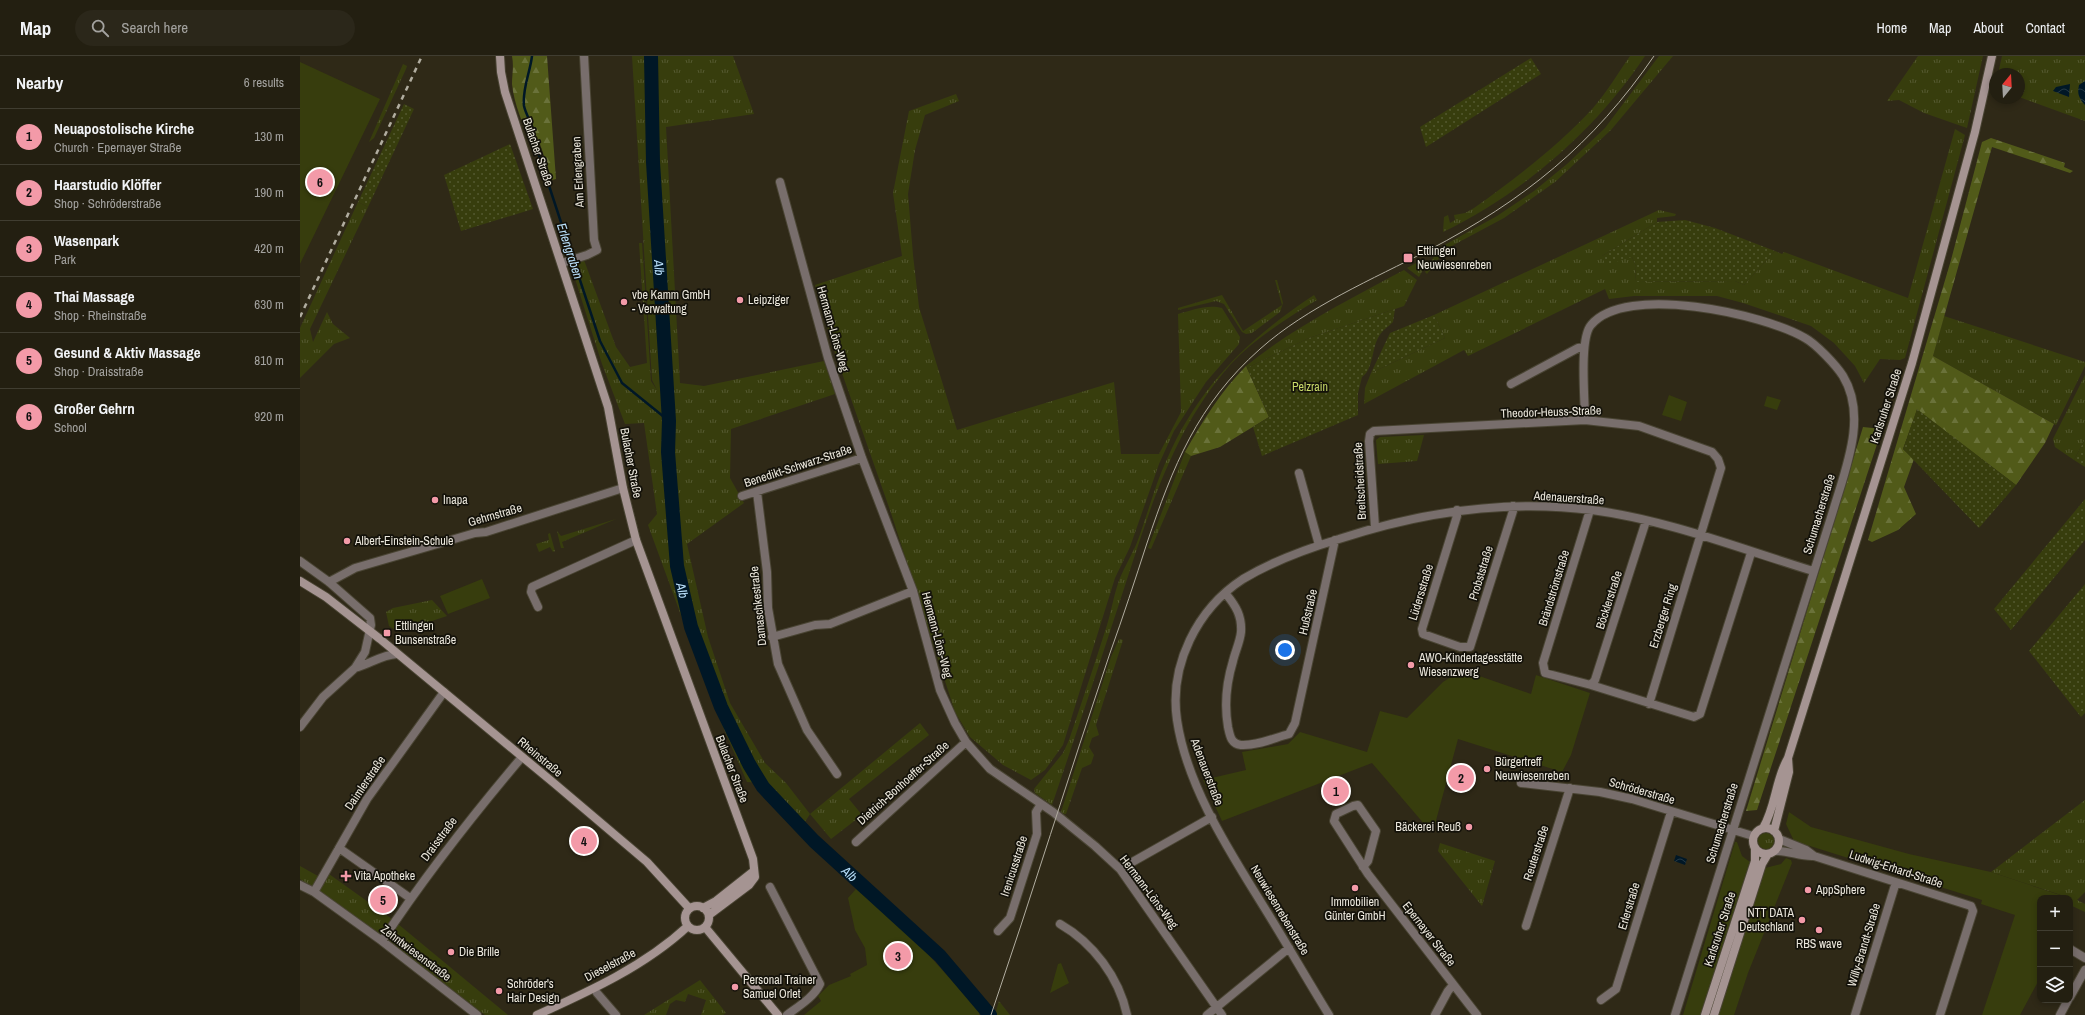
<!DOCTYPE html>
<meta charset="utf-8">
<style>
:root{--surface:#231f11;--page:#2b271a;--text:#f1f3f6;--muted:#a3a29f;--line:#403d31;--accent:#f39aa8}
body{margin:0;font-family:"Archivo Narrow",sans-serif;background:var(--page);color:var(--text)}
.controls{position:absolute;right:12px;bottom:12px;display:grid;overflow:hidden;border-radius:8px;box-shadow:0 2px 6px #0003}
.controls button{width:36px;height:36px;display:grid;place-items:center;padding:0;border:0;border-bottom:1px solid var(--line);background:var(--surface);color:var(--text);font:20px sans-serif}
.compass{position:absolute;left:1689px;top:12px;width:36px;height:36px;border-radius:50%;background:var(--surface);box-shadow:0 2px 6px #0003;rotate:18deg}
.you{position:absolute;left:985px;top:594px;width:14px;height:14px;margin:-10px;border:3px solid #fff;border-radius:50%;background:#1a73e8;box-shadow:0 0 0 6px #1a73e833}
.badge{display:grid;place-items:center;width:26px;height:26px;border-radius:50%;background:var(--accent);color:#111;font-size:13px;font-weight:700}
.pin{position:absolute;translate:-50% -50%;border:2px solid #fff;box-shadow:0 1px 4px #0006}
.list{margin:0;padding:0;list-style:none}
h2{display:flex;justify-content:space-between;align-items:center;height:52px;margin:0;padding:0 16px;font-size:17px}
h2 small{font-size:13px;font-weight:400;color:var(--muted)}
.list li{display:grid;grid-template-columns:26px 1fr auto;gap:12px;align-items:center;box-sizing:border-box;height:56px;padding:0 16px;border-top:1px solid var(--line)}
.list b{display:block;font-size:15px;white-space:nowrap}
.list p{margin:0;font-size:13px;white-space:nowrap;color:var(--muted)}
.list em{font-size:13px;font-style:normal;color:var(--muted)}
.icon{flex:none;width:22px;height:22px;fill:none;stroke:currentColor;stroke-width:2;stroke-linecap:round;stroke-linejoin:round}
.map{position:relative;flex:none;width:1785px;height:959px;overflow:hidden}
header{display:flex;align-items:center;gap:24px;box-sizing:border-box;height:56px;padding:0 20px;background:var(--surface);border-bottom:1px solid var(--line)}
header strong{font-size:19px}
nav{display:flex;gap:22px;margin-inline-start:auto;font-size:14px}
.search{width:280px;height:36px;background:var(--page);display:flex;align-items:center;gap:10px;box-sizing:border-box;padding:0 14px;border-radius:22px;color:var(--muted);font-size:15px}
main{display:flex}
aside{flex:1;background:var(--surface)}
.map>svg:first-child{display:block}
.grass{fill:url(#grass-tufts)}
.forest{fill:url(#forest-firs)}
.park{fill:#373d0d}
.garden{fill:url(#garden-dots)}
.water{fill:url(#water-waves)}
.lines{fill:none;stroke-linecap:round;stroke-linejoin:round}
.stream{stroke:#001726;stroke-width:2.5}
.river{stroke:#001726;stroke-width:14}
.street-casing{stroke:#494433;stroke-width:10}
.secondary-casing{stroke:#494433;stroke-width:10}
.street{stroke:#786e6c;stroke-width:8}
.secondary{stroke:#a59492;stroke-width:8}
.tram{stroke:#b1ada0;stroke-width:1}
.rail{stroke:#b1ada0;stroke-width:2.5;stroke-dasharray:5 5;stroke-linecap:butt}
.poi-dot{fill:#f39aa8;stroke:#14120a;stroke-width:1.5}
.labels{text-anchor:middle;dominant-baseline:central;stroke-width:3.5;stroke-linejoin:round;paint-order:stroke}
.street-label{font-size:12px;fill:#ece8dd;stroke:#14120a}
.poi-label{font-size:12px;fill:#ece8dd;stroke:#14120a;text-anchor:start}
.park-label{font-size:12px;fill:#c9da69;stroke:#14120a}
.water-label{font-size:13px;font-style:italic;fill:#b9e0fb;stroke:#14120a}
</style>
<header>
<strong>Map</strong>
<div class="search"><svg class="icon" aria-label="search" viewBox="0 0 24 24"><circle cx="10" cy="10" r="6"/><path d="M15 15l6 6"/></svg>Search here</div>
<nav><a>Home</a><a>Map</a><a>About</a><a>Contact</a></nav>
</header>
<main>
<aside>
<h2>Nearby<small>6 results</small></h2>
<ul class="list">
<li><span class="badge">1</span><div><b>Neuapostolische Kirche</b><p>Church · Epernayer Straße</p></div><em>130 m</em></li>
<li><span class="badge">2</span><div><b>Haarstudio Klöffer</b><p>Shop · Schröderstraße</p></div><em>190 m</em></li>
<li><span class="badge">3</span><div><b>Wasenpark</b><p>Park</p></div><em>420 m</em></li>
<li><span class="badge">4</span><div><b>Thai Massage</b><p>Shop · Rheinstraße</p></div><em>630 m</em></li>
<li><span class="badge">5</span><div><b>Gesund &amp; Aktiv Massage</b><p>Shop · Draisstraße</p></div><em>810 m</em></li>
<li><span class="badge">6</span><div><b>Großer Gehrn</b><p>School</p></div><em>920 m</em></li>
</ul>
</aside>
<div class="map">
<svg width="1785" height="959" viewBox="0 0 1785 959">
<defs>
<pattern id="grass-tufts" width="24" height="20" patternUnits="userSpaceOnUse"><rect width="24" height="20" fill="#373d0d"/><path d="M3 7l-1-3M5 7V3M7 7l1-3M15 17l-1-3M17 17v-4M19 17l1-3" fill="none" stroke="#545930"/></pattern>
<pattern id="forest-firs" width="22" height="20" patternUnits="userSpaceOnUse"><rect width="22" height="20" fill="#515a19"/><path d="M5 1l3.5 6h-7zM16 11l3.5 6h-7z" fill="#6a723a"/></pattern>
<pattern id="garden-dots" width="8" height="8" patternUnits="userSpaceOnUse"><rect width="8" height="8" fill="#373d0d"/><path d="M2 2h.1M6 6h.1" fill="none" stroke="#545930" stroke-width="1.8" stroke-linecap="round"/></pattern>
<pattern id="water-waves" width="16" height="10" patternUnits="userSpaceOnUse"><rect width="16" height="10" fill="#001726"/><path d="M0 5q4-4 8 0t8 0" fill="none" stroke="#253945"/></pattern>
</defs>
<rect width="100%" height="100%" fill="#2f2917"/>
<path class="grass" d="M332 0H433L454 58 366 71 380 327 404 330 524 305 535 338 431 373 430 422 444 447 387 488 408 581 430 647 465 707 486 727 510 758 620 667 629 679 549 743 562 759 531 783 510 758 503 769 462 727 447 726 416 655 348 469 357 458 344 367 325 368 302 308 271 210 284 204 316 291 330 311 347 307 339 187H342L351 325 357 334 352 324Z
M1330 0H1345C1295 75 1223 137 1143 176L1144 161 1148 159 1150 167 1155 164 1154 159 1165 157 1174 152C1216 122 1258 90 1293 52 1307 36 1318 17 1330 0Z
M1359 0H1373L1311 74 1255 126 1204 162 1146 193 1127 218 1125 216 1139 192 1197 160 1234 135 1267 108 1305 72Z
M1618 0H1683L1667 72 1624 57 1599 44 1587 45Z
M1702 0H1785V65L1719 41V18H1698Z
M103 8 107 10 106 13 74 82 69 86Z
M656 38 659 45 625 59 615 94 608 138 613 199 619 251 657 374 814 326 821 398H859L881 356 878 258C892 254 908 248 922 252L940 281 939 288 906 326 874 375 859 408 830 491 815 522 763 689 745 714 731 724 703 709 670 681 655 656 591 457 535 297 515 229 602 200 593 137 609 55Z
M1655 73 1665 79 1605 302 1600 304 1580 303 1564 327 1555 310 1534 287 1511 270 1443 247 1417 240H1334L1309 243 1305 233 1168 300 1164 294 1064 348 1065 332 1071 317 1145 282 1134 259 1359 154 1376 158 1375 160 1357 162V166L1302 200 1332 201 1336 210 1335 226 1435 225 1444 229 1475 195 1482 198 1484 196 1608 242Z
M58 146 68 151 10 273 13 286 27 256 33 268 50 282 34 288 0 322V272Z
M1118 206 1123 214 1119 221 1107 212Z
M1104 214 1117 224 1104 250 1009 282 947 312 946 310C994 271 1050 243 1104 214Z
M975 224H977L983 247 980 256 952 277 946 278 942 276 924 248 916 245 878 254V252L922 239 943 275 982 249Z
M1014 239 1017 244C986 263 955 282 930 309 868 380 846 467 817 554 796 619 774 684 752 749L735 737 734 733 763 697 769 684C782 645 795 607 807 569 812 553 814 537 820 522 825 510 831 500 836 489 847 461 854 431 867 403 899 330 948 283 1014 239Z
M1644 260 1785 306V310L1756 369 1633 300Z
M1785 319V383L1774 404 1755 391 1753 383Z
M1124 379 1117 405 1078 408 1076 384 1080 381Z
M885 396 891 400 851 493 848 492Z
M314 457 318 469 316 463 262 486 264 492H261L257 475 261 480 316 463Z
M250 477 255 495 253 496 250 491 239 496 236 488 249 484 248 478Z
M132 544 147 560 98 576 89 570 86 556 93 552Z
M819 583 823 584 796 669 799 679 792 682 789 691 794 699 791 708 782 712 766 758H764L761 756 811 601Z
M1785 744V836L1777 844 1785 848V856L1770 849V842L1691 816Z
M1458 785a8 8 0 1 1 16 0a8 8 0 1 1-16 0Z
M1140 787 1195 805 1182 850 1138 795Z
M0 810 25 824 29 818 92 863 208 959H185L80 878 0 823Z
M400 924 426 957 423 959H401L406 944 388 938 385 946 376 944 370 948 366 959H344Z
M699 945 710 959H695Z"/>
<path class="forest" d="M212 0H247L256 123 252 124 239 85 230 86C223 68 214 48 212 28 212 19 214 10 212 0Z
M1691 82 1765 107 1764 111 1773 115 1770 117 1692 91 1633 300 1754 368 1745 387 1716 429 1617 354 1603 393 1614 403 1604 431 1616 458 1598 474 1572 486 1568 484 1651 204 1682 86Z
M946 310 969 361 920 391 891 400 885 396C902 366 921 335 946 310Z
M1563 371 1582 373 1457 754 1446 755Z"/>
<path class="park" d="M0 6 80 43 0 208Z
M1369 339 1387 346 1381 365 1362 359Z
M1467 340 1481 344 1477 354 1464 350Z
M182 523 190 542 148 558 140 540Z
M1162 614 1231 638 1236 619 1290 637 1271 699 1262 716 1158 683 1134 772 1125 769 1072 707 922 765 903 724 946 714 942 696 988 688 1000 676 1067 696 1080 655 1107 662 1143 626Z
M1489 756 1511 771 1609 798 1691 816 1769 842H1740V922L1720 959H1682L1715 859 1681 848 1682 844 1494 785 1486 768Z
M1435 786H1437L1442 800 1450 806 1402 959H1383Z
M1486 802 1491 804 1492 807 1448 917 1434 959H1417L1465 812 1481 808Z
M556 833 608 876 680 956 679 959H504L521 945 518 940 529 929 551 920 550 918 567 909 565 892 555 874 548 842Z
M761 907 769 927 750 937 758 908Z"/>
<path class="garden" d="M1231 2 1241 18 1126 91 1120 71Z
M104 48 114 53 68 151 58 146Z
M210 88 233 153 161 175 144 119Z
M1385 164 1415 172 1475 195 1444 229 1435 225 1335 226 1336 210 1332 201 1305 209 1302 200 1357 166Z
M1095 253 1093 266C1087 272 1082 274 1078 282 1072 293 1073 314 1062 321L1058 337V359L962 400 953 371 969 361 947 312 1009 282Z
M1134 259 1145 282 1071 317 1090 277Z
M1617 353 1716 429 1679 472 1603 393Z
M1785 383V411L1774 404Z
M1785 443V484L1711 574 1694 553Z
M1785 528V657L1781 661 1729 595Z"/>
<path class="water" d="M1785 25V49C1779 42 1777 38 1779 29Z
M1770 28 1769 41 1753 35 1756 31Z
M1376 799 1387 803 1385 809 1374 805Z"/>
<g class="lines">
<path class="stream" d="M232 0C230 17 222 33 224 50 227 63 235 69 234 84L300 285 322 327 369 365"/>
<path class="river" id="s1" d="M351 0 353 106 369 365 368 396 377 510 391 571 421 651 449 708 463 731 514 785 640 900 690 959"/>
<g class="street-casing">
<path id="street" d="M480 126 528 302 562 402 613 535 640 634 655 667 666 686 690 713 753 756 795 790 820 813 922 959
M262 207 287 199 297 194 294 184 284 0
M1211 328 1278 292 1284 291
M1285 364C1285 344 1279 283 1291 269 1325 227 1464 258 1505 282 1516 288 1536 309 1543 320 1568 361 1545 414 1533 455L1375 959
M999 417 1019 489
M457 436 467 516 468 552 478 608 507 674 537 718
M442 440 562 402
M1157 454V460L1122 573 1123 578 1160 591H1170L1213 455V450
M1290 454 1243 607 1245 617 1291 629 1394 661 1400 658 1451 497
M1075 471 1069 385 1070 378 1074 375 1285 364 1339 370 1412 396 1418 403 1421 412 1349 648
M0 505 29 526 70 562 71 569 65 596 55 612 23 641 0 671
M29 526 55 512 175 477 186 476 323 432
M926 538C936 550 942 560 941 576 940 586 935 596 933 605 926 628 924 648 928 671 930 680 931 688 941 689 957 690 974 682 989 678L995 667 1035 484
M238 551 231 536 232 531 336 484
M472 581 515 569 530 568 613 535
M55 612C70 608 81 599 97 598
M1291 629 1295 624 1346 465
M1221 727 1300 736 1332 743 1453 780
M1479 783 1506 794 1514 800
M556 786 666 686
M39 792 110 842
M1475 795C1488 794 1500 801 1514 800L1671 850 1673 855 1640 959
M1063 811 1068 805 1076 775 1058 749 1053 750 1036 758 1034 765 1068 818 1177 959
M820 813 912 761
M0 829 14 836 82 885 177 959
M470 831 520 928C514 941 499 950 487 959
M14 836 67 743 144 636
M760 868C793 887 819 921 827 959
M1226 870 1270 732
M698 875 710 862 737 778 736 756 741 748
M82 885C125 820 172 760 222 701
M1770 893 1785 902
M297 937 316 959
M1770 941 1785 914
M1301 944 1316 933 1371 756
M907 959 989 892
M1029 959C1008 925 988 890 967 856 932 799 887 732 877 664 869 609 897 553 943 523 973 505 1006 493 1039 483 1121 456 1205 443 1292 454 1368 464 1441 493 1513 515
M1135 959 1148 935 1153 929
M1555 959 1596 826
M1760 959 1768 944"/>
</g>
<g class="secondary-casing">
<path id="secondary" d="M200 0 201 16 205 36 308 351 323 432 336 484 453 803 455 821 449 829 409 859
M0 525 26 541 80 583 255 728 347 806 389 852
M1453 785a13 13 0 1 1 26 0a13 13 0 1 1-26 0Z
M1463 772C1476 751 1475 724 1488 702L1612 307 1675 76 1692 0
M1474 775 1489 716 1488 702
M385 862a12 12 0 1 1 24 0a12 12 0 1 1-24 0Z
M403 852 416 845 454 815
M405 871 478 959
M237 959C290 935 345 910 388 870
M1405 959 1455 805V793
M1414 959 1462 808 1468 798"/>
</g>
<use href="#street" class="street"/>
<use href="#secondary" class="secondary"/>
<path class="tram" d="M691 959C732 839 769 718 810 597 823 561 835 524 847 487 873 410 897 349 960 293 1007 251 1073 223 1129 194 1224 144 1293 89 1354 0"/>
<path class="rail" d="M0 261 122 0"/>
</g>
<g class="poi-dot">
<rect x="1103" y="197" width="10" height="10" rx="2"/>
<circle cx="440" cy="244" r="4"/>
<circle cx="324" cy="246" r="4"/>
<circle cx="135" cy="444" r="4"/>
<circle cx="47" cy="485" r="4"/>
<rect x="83" y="573" width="8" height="8" rx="2"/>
<circle cx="1111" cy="609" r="4"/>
<circle cx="1187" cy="713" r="4"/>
<circle cx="1169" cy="771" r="4"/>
<path d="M44 814h4v4h4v4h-4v4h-4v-4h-4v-4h4z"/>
<circle cx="1055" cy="832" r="4"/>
<circle cx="1508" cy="834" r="4"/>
<circle cx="1502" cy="864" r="4"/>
<circle cx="1519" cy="874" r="4"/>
<circle cx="151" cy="896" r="4"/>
<circle cx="435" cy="931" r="4"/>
<circle cx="199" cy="935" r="4"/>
</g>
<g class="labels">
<g class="street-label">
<text transform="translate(238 96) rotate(71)">Bulacher Straße</text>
<text transform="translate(278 116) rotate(-93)">Am Erlengraben</text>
<text transform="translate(533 273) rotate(74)">Hermann-Löns-Weg</text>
<text transform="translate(1586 350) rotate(-72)">Karlsruher Straße</text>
<text transform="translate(1251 356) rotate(-2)">Theodor-Heuss-Straße</text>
<text transform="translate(331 407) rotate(79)">Bulacher Straße</text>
<text transform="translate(498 410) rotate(-18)">Benedikt-Schwarz-Straße</text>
<text transform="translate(1060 425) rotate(-93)">Breitscheidstraße</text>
<text transform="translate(1269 442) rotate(4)">Adenauerstraße</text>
<text transform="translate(1519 458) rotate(-73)">Schumacherstraße</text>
<text transform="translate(195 459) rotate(-16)">Gehrnstraße</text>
<text transform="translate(1181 517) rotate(-73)">Probststraße</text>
<text transform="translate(1254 532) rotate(-73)">Brändströmstraße</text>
<text transform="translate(1121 536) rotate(-73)">Lüdersstraße</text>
<text transform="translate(1309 544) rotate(-72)">Böcklerstraße</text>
<text transform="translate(458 550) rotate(-96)">Damaschkestraße</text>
<text transform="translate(1008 556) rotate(-77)">Hußstraße</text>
<text transform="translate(1363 560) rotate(-73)">Erzberger Ring</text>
<text transform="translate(637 579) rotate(75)">Hermann-Löns-Weg</text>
<text transform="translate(240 701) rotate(40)">Rheinstraße</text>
<text transform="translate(432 713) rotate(69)">Bulacher Straße</text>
<text transform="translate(907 716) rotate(69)">Adenauerstraße</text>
<text transform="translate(65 727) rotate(-56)">Daimlerstraße</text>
<text transform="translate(603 727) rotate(-42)">Dietrich-Bonhoeffer-Straße</text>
<text transform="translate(1342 735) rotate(16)">Schröderstraße</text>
<text transform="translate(1422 767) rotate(-73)">Schumacherstraße</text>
<text transform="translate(139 783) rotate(-53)">Draisstraße</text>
<text transform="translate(1236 797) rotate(-72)">Reuterstraße</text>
<text transform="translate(714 810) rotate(-72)">Irenicusstraße</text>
<text transform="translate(1596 813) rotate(18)">Ludwig-Erhard-Straße</text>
<text transform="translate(849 836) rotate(53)">Hermann-Löns-Weg</text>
<text transform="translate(1329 850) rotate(-73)">Erlerstraße</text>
<text transform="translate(980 854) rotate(59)">Neuwiesenrebenstraße</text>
<text transform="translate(1420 873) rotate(-72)">Karlsruher Straße</text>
<text transform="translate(1129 878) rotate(52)">Epernayer Straße</text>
<text transform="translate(1564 889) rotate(-73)">Willy-Brandt-Straße</text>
<text transform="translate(116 897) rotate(37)">Zehntwiesenstraße</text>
<text transform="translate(310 909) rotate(-28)">Dieselstraße</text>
</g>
<g class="poi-label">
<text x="1117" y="195">Ettlingen<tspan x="1117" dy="14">Neuwiesenreben</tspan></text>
<text x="332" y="239">vbe Kamm GmbH<tspan x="332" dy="14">- Verwaltung</tspan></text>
<text x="448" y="244">Leipziger</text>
<text x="143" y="444">Inapa</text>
<text x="55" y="485">Albert-Einstein-Schule</text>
<text x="95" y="570">Ettlingen<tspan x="95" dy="14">Bunsenstraße</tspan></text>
<text x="1119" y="602">AWO-Kindertagesstätte<tspan x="1119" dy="14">Wiesenzwerg</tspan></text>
<text x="1195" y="706">Bürgertreff<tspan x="1195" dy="14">Neuwiesenreben</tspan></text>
<text x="1161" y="771" text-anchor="end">Bäckerei Reuß</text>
<text x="54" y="820">Vita Apotheke</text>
<text x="1516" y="834">AppSphere</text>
<text x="1055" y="846" text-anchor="middle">Immobilien<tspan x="1055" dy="14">Günter GmbH</tspan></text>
<text x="1494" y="857" text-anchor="end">NTT DATA<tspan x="1494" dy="14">Deutschland</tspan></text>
<text x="1519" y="888" text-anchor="middle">RBS wave</text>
<text x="159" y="896">Die Brille</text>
<text x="443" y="924">Personal Trainer<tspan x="443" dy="14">Samuel Orlet</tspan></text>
<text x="207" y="928">Schröder's<tspan x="207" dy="14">Hair Design</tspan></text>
</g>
<g class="park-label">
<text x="1010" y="331">Pelzrain</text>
</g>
<g class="water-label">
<text transform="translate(270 195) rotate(72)">Erlengraben</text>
<text stroke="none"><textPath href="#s1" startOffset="212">Alb</textPath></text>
<text stroke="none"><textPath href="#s1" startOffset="536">Alb</textPath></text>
<text stroke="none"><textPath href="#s1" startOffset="872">Alb</textPath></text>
</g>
</g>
</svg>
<div class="controls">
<button>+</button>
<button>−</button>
<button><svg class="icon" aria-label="layers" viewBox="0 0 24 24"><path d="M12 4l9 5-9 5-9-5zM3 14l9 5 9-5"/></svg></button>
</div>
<svg class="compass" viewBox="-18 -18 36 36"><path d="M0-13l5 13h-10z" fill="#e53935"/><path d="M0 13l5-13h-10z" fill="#a3a29f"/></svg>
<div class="you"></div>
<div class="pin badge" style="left:1036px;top:735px">1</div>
<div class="pin badge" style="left:1161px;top:722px">2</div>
<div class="pin badge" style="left:598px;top:900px">3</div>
<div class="pin badge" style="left:284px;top:785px">4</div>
<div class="pin badge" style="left:83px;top:844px">5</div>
<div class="pin badge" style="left:20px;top:126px">6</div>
</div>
</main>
